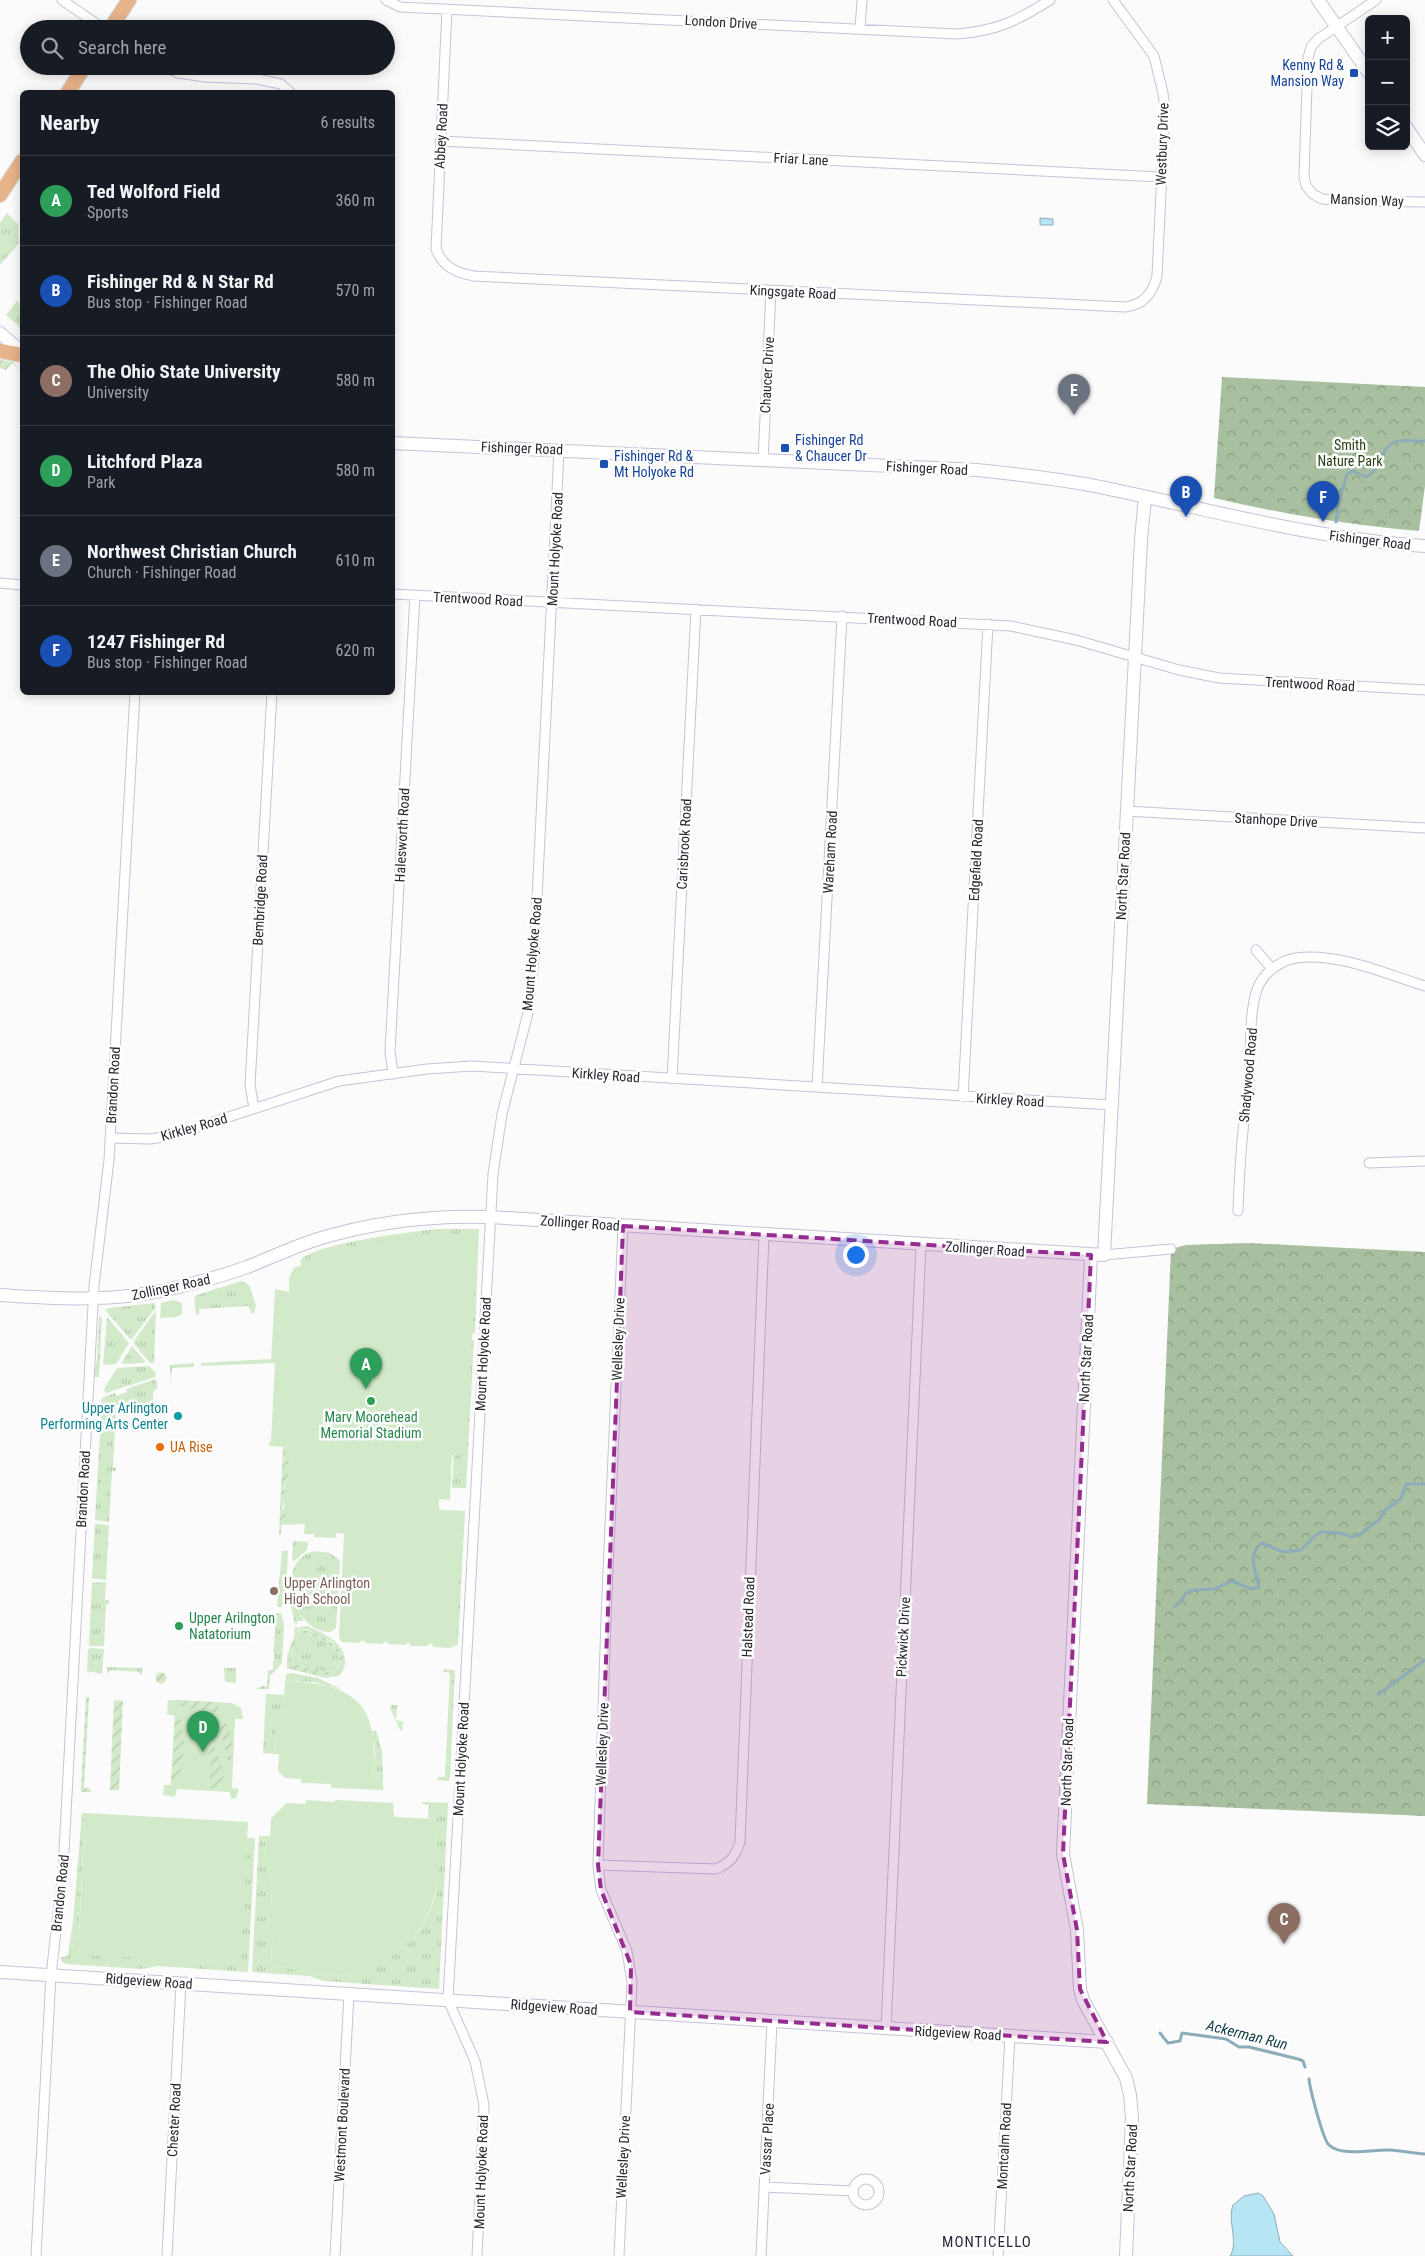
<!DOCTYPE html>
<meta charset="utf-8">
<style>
:root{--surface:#171b24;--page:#20242c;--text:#f1f3f6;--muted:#9ea1a6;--line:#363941;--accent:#d93025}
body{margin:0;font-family:"Roboto Condensed",sans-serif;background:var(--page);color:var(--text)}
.controls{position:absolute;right:15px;top:15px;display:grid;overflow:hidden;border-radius:8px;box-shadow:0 2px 12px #0003}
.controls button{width:45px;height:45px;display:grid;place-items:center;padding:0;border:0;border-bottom:1px solid var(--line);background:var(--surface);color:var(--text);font:25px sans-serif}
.you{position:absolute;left:855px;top:1254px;width:18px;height:18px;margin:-12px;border:4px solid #fff;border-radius:50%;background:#1a73e8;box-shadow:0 0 0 8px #1a73e833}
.badge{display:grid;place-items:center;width:32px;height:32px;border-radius:50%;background:var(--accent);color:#fff;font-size:16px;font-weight:700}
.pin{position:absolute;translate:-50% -41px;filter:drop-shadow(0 1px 2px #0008)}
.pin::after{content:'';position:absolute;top:26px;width:18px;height:15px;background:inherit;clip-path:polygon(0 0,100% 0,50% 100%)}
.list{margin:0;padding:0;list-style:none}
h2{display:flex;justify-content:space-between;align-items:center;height:65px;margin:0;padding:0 20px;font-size:21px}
h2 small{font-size:16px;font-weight:400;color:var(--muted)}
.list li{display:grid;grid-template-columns:32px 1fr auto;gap:15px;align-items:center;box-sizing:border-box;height:90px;padding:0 20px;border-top:1px solid var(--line)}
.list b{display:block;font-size:19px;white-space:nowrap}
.list p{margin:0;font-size:16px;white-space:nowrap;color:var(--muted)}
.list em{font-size:16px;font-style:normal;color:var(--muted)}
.icon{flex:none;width:28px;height:28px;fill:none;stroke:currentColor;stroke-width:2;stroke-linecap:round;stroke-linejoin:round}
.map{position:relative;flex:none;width:1425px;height:2256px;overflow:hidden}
.search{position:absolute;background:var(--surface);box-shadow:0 2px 12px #0003;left:20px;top:20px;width:375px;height:55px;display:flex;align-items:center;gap:12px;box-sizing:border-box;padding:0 18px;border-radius:28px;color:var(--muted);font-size:19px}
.panel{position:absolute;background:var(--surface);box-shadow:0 2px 12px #0003;left:20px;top:90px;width:375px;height:605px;border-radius:8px}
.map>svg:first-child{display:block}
.grass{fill:url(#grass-tufts)}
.forest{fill:url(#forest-crowns)}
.park{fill:#d2eac9}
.garden{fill:url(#garden-furrows);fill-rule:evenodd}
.water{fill:#b6e5f4;stroke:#8cacb9}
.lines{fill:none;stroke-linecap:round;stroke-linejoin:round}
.stream{stroke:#8cacb9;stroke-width:3}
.street-casing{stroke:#c6c2db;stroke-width:11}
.secondary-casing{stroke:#c6c2db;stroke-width:14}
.primary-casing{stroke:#d8d8da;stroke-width:16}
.street{stroke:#fff;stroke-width:9}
.secondary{stroke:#fff;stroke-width:12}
.primary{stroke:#e7b389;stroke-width:14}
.marked{fill:#952c8f;fill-opacity:0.2;stroke:#952c8f;stroke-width:4;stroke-dasharray:10 6;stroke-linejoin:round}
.transit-dot{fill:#1a4fb4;stroke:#fff;stroke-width:2}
.leisure-dot{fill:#2e9e5b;stroke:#fff;stroke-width:2}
.culture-dot{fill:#0f9aa8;stroke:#fff;stroke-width:2}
.food-dot{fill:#e8710a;stroke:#fff;stroke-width:2}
.education-dot{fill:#8d6e63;stroke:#fff;stroke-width:2}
.labels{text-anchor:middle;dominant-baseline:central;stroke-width:5;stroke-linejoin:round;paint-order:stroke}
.street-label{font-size:14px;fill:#292730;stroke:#fff}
.transit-label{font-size:14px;fill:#164399;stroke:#fff;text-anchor:start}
.park-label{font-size:14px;fill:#1f3e0e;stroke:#fff}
.culture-label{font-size:14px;fill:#0d838f;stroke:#fff;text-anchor:end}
.leisure-label{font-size:14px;fill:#27864d;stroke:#fff}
.food-label{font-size:14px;fill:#c56008;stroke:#fff;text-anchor:start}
.education-label{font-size:14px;fill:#785e54;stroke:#fff;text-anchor:start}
.water-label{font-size:15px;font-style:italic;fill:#17404c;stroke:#fff}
.neighbourhood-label{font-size:15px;letter-spacing:1px;fill:#2c283b;stroke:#fff}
</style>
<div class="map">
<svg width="1425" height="2256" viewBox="0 0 1425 2256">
<defs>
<pattern id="grass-tufts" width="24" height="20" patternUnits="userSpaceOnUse" patternTransform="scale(1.25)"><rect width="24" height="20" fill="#d2eac9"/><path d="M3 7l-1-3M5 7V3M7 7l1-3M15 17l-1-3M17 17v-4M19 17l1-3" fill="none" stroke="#b4c9ad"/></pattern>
<pattern id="forest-crowns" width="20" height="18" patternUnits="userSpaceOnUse" patternTransform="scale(1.25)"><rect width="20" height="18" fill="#a8c09f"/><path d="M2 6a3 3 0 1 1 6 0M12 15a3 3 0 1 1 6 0" fill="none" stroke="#899c82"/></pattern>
<pattern id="garden-furrows" width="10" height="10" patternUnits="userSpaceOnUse" patternTransform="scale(1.25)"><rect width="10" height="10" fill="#d2eac9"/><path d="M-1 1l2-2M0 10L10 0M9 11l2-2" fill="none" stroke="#b4c9ad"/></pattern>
</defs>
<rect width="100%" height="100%" fill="#fbfbfb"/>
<path class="grass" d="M7 213 19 225 18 231 19 243 0 265V223Z
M18 300 21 311H22V329L6 315Z
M438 1229H479L475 1334 301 1265 300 1262C306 1244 417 1231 438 1229Z
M241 1281 249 1285 256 1305 254 1313H251L249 1306 199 1309V1315H196L194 1298 197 1295Z
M174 1300 182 1303V1314L176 1317 160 1318 161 1303Z
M154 1303 156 1307 131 1340 105 1310 109 1308Z
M156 1310 154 1363H150L134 1344V1341Z
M99 1316 102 1318 99 1377H93L97 1359Z
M107 1317 129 1343 116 1364 103 1365Z
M466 1340H474L466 1488H452L454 1448Z
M132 1346 145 1361 144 1363 121 1364Z
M271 1359 274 1363 201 1366V1363Z
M194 1363V1367L172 1368 170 1383V1365Z
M149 1366 156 1373 155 1377 106 1393 104 1391 105 1387 117 1368Z
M156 1379 157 1388 153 1392V1405L155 1407 116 1405 113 1467 116 1468V1471H112L109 1522 95 1520 102 1398 115 1393 116 1396 127 1392 126 1389Z
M390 1507 465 1511 458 1645 450 1648 456 1642Z
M97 1524 109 1525 106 1580 92 1578 95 1525Z
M293 1541 308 1542 307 1550 294 1561 292 1560Z
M282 1551H288L286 1595 281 1607 277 1606Z
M314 1551 330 1553 340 1561 336 1628 330 1632C293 1633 273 1562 314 1551Z
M106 1582 105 1600H109V1604H106L104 1646H90L89 1644 92 1583Z
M291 1597 304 1621H297V1624L295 1625 290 1602Z
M276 1613H281L284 1625 282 1663 274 1672Z
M307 1626C323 1633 346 1642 345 1663 344 1669 343 1673 338 1676L325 1678 287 1668V1656C296 1676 318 1673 337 1675L343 1662 335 1645 331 1641 307 1629H299L294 1635 295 1628Z
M300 1633C316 1634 350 1651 337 1671L327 1672 294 1664C289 1656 295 1641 300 1633Z
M90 1648 104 1649 102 1674 87 1671 88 1650Z
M107 1667 142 1668V1674L140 1675 139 1672 110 1670 108 1674Z
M224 1668H236V1683L225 1682Z
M445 1669 455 1670 450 1777 449 1781 437 1780 438 1777H445L450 1673 443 1672Z
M292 1673 318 1678 343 1690 313 1682 288 1681 281 1725H277L275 1754 263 1753 266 1694 284 1695 286 1674Z
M391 1705H397L396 1720 403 1722 402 1731 400 1730 390 1708Z
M376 1730 382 1752 383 1777 373 1776 375 1752 372 1731Z
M423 1802 448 1803 439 1989 324 1981 309 1976 252 1972 259 1836H266L265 1866H269L273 1919 271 1966C292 1967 311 1976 331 1976 385 1975 436 1931 438 1876 439 1857 434 1838 435 1819L428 1818 429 1805 422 1804Z
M82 1813H85L78 1954 240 1963 247 1838H255L248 1972 157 1966 142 1969 66 1964 62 1962 60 1957H65L68 1954 73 1921Z"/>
<path class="forest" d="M1222 377 1425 387V486L1419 531C1350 525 1282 514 1214 498Z
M1248 1243 1425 1252V1816L1147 1804 1171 1249 1186 1245Z"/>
<path class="park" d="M464 1234 471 1235 477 1243 466 1455H452L450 1500 439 1499V1510L457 1511 456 1527 461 1531 456 1642 450 1648 434 1647 431 1643 427 1646H411L408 1642 405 1645 389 1644 385 1641 382 1644 366 1643 363 1640 359 1643 342 1642 339 1638 344 1534 336 1533V1538L314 1537V1534H304L305 1524 281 1525 282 1518H285L283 1499H286L284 1481 287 1473 284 1472 285 1463 288 1456 285 1455V1447L269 1446V1442L271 1441 275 1363H271L275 1289 289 1292V1278L294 1268 339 1252 381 1242 424 1236Z
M288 1681C356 1684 380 1705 373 1776L383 1777V1790L331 1788V1784L301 1783V1779L285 1778 278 1771 279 1754H275L277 1724H281Z
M168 1700 232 1703 241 1708 243 1719H235L232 1788 239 1789 236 1798 231 1799 230 1792 177 1789 175 1797 163 1795 164 1785H171L175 1716 167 1714Z
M306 1800 335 1802V1800L393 1803 394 1817 435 1819C434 1838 440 1857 438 1876 434 1931 387 1975 331 1976 311 1976 292 1967 271 1966L273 1919 269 1866H265L266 1836H270L271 1818 287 1803 306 1804Z
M85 1813 248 1822 241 1963 78 1955Z"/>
<path class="garden" d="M0 360 13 362 22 371 12 363 6 370 0 368Z
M283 1446 286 1447 285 1455 289 1456 288 1464H285L284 1472 288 1473 287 1481H284V1490H287V1499H283L282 1509H286L285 1518H282L281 1534H279Z
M275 1627H276L274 1672 270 1676 269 1689H256L262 1686H267L268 1670H273Z
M301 1629C319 1631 360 1654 337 1675 328 1677 300 1673 293 1667 290 1664 289 1660 287 1656 292 1647 292 1633 301 1629ZM300 1633C316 1634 350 1651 337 1671L327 1672 294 1664C288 1656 295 1641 300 1633Z
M155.5 1678a5.5 5.5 0 1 1 11 0a5.5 5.5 0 1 1-11 0Z
M86 1697H89L84 1788 91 1789 90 1792H81V1788Z
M114 1700 123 1701 119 1790H110Z
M176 1700 218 1702V1713L196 1710 175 1705Z
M175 1715 179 1716C187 1739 185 1763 175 1785H171Z
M224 1720C234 1734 232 1752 230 1768L223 1740 211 1725Z
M204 1730C218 1748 225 1766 223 1789L207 1788C214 1768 212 1751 198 1735Z"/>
<path class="water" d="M1040 218 1053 219V225H1040Z
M1258 2193 1263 2196 1274 2214 1280 2242 1293 2256H1230C1239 2242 1227 2221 1233 2205L1244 2196Z"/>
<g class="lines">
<path class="stream" d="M1336 522 1339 501 1347 474 1353 471 1366 477C1381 471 1379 450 1393 443 1403 438 1415 442 1425 441
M1175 1606 1180 1602 1186 1593 1194 1590 1214 1589 1232 1581 1252 1589 1259 1587C1256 1571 1246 1554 1262 1543L1283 1552 1301 1550 1316 1535 1322 1532 1341 1533 1351 1537 1359 1535 1380 1519 1384 1511 1401 1499 1406 1484H1425
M1379 1694 1425 1660
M1160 2033 1168 2043 1180 2041 1182 2033 1226 2039 1239 2047H1249L1298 2059 1303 2061 1305 2067
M1309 2079C1310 2089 1323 2140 1329 2145 1341 2157 1375 2149 1390 2150 1402 2151 1413 2153 1425 2154"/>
<g class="street-casing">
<path id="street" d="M62 0 104 29
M386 0 400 7 421 8 957 34C996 31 1017 21 1050 0
M1376 0 1318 39 1311 47 1308 58 1304 176 1306 186 1313 194 1322 199 1347 201 1425 202
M447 9 436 249C443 267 455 272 473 276L1125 307C1143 305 1153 293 1157 276L1165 108 1163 93 1154 56 1113 0
M860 29 862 0
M163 66 178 73 205 77 257 79 281 84 290 92
M440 141 1161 177
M763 460 771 291
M0 583 22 585
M392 594 1011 626 1076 640 1179 670 1219 678 1425 690
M1126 811 1425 828
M1256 950 1272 969
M393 1074 390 1051 415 595
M672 1079 696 609
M817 1087 842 616
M963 1097 988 624
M254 1108 250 1085 272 692
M110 1138 150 1139 170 1136 339 1081 427 1069 472 1066 1111 1105
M1369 1163 1425 1161
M1238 1211C1239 1185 1240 1158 1243 1131 1244 1117 1248 1104 1249 1090 1251 1063 1248 1010 1258 987 1264 973 1279 961 1296 958 1338 952 1385 974 1425 986
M1104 1255 1171 1249
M598 1865 716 1869C730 1863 735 1857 740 1842L764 1235
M886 2029 921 1245
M853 2192a13 13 0 1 1 26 0a13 13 0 1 1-26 0Z
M764 2187 853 2191
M36 2256 51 1975 63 1870 94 1286 109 1160 135 692
M167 2256 181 1983
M335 2256 349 1994
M477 2256 484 2105 475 2061 448 2000 493 1174 502 1114 528 1013 534 959 559 450
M619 2256 632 1982 627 1951 601 1890 598 1865 606 1618 623 1226
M761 2256 772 2022
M998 2256 1010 2036"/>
</g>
<g class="secondary-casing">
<path id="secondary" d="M1318 0 1369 73
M1406 127 1425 155
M0 333 22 352
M392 443 977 470C1015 474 1053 478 1090 485 1201 507 1311 539 1425 546
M1091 1255 1063 1854 1077 1930 1080 1989 1083 2000 1126 2078 1130 2095 1132 2118 1126 2256
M0 1295C57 1299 114 1302 170 1289 196 1283 222 1276 247 1267 270 1258 293 1247 318 1239 373 1222 432 1215 490 1217L1104 1255 1141 540 1145 497
M0 1972 1107 2042"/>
</g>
<g class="primary-casing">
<path id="primary" d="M110 29 129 0
M68 92 85 66
M0 195 22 161
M0 351 22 355"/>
</g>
<use href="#street" class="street"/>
<use href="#secondary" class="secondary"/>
<use href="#primary" class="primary"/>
</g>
<path class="marked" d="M623 1226 1091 1255 1063 1854 1077 1930 1080 1989 1107 2042 630 2012 631 1965 601 1890 598 1865Z"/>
<g class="transit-dot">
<rect x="1349" y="68" width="10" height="10" rx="2.5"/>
<rect x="780" y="443" width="10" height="10" rx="2.5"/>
<rect x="599" y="459" width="10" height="10" rx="2.5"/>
</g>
<g class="leisure-dot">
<circle cx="371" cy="1401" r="5"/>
<circle cx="179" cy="1626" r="5"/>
</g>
<circle class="culture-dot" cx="178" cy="1416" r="5"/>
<circle class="food-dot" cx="160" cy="1447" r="5"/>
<circle class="education-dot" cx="274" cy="1591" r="5"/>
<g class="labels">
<g class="street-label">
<text transform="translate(721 22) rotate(3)">London Drive</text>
<text transform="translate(441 136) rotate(-87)">Abbey Road</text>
<text transform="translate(1162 144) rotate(-88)">Westbury Drive</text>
<text transform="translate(801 159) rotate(3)">Friar Lane</text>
<text transform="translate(1367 200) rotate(2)">Mansion Way</text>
<text transform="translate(793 292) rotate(3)">Kingsgate Road</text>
<text transform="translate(767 375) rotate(-87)">Chaucer Drive</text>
<text transform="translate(522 448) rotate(2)">Fishinger Road</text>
<text transform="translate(927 468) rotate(3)">Fishinger Road</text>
<text transform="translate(1370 540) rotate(7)">Fishinger Road</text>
<text transform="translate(555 549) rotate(-87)">Mount Holyoke Road</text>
<text transform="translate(478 599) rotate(3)">Trentwood Road</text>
<text transform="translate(912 620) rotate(3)">Trentwood Road</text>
<text transform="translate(1310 684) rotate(3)">Trentwood Road</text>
<text transform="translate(1276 820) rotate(3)">Stanhope Drive</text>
<text transform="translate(402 835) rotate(-87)">Halesworth Road</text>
<text transform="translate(684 844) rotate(-87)">Carisbrook Road</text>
<text transform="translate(830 852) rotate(-87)">Wareham Road</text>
<text transform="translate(976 860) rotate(-87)">Edgefield Road</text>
<text transform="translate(1123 876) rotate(-87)">North Star Road</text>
<text transform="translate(260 900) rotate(-87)">Bembridge Road</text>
<text transform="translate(532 954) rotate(-85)">Mount Holyoke Road</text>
<text transform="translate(606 1075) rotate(4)">Kirkley Road</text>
<text transform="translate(1248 1075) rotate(-85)">Shadywood Road</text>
<text transform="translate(113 1085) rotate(-87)">Brandon Road</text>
<text transform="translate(1010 1100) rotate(3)">Kirkley Road</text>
<text transform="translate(194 1127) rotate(-16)">Kirkley Road</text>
<text transform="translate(580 1223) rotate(4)">Zollinger Road</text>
<text transform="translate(985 1249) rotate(4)">Zollinger Road</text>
<text transform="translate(171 1287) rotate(-12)">Zollinger Road</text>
<text transform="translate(618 1339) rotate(-88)">Wellesley Drive</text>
<text transform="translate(483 1354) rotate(-87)">Mount Holyoke Road</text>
<text transform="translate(1086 1358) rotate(-87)">North Star Road</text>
<text transform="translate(83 1489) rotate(-87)">Brandon Road</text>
<text transform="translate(748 1617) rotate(-88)">Halstead Road</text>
<text transform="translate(903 1637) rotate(-87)">Pickwick Drive</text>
<text transform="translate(602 1744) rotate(-88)">Wellesley Drive</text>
<text transform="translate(461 1759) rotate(-87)">Mount Holyoke Road</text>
<text transform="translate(1067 1762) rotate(-88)">North Star Road</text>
<text transform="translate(60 1893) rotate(-84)">Brandon Road</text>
<text transform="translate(149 1981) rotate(4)">Ridgeview Road</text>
<text transform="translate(554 2007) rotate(4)">Ridgeview Road</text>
<text transform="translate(958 2033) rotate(3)">Ridgeview Road</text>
<text transform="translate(174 2120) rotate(-87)">Chester Road</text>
<text transform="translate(342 2125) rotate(-87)">Westmont Boulevard</text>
<text transform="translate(767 2139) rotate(-87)">Vassar Place</text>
<text transform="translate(1004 2146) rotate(-87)">Montcalm Road</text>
<text transform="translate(623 2157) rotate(-87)">Wellesley Drive</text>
<text transform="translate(1130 2168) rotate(-87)">North Star Road</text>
<text transform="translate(481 2172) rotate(-88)">Mount Holyoke Road</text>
</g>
<g class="transit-label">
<text x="1344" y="65" text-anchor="end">Kenny Rd &amp;<tspan x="1344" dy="16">Mansion Way</tspan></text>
<text x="795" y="440">Fishinger Rd<tspan x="795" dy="16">&amp; Chaucer Dr</tspan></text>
<text x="614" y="456">Fishinger Rd &amp;<tspan x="614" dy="16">Mt Holyoke Rd</tspan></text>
</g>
<g class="park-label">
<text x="1350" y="445">Smith<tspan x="1350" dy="16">Nature Park</tspan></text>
</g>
<g class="culture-label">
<text x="168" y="1408">Upper Arlington<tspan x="168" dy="16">Performing Arts Center</tspan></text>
</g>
<g class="leisure-label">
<text x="371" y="1417">Marv Moorehead<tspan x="371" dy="16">Memorial Stadium</tspan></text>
<text x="189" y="1618" text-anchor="start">Upper Arilngton<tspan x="189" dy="16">Natatorium</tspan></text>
</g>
<g class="food-label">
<text x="170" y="1447">UA Rise</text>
</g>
<g class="education-label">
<text x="284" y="1583">Upper Arlington<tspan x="284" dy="16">High School</tspan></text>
</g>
<g class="water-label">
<text transform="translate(1247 2035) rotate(14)">Ackerman Run</text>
</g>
<g class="neighbourhood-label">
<text x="987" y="2242">MONTICELLO</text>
</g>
</g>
</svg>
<div class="controls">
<button>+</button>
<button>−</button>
<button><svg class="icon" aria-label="layers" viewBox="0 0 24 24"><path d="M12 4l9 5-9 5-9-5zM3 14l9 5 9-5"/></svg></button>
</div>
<div class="you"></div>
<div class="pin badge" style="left:366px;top:1389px;background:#2e9e5b">A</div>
<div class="pin badge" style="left:1186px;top:517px;background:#1a4fb4">B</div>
<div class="pin badge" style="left:1284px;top:1944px;background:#8d6e63">C</div>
<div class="pin badge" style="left:203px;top:1752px;background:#2e9e5b">D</div>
<div class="pin badge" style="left:1074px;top:415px;background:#6b7280">E</div>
<div class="pin badge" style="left:1323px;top:522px;background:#1a4fb4">F</div>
<div class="search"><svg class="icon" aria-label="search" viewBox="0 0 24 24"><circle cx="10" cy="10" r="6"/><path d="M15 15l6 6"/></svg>Search here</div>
<section class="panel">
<h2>Nearby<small>6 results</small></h2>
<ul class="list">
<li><span class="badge" style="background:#2e9e5b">A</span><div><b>Ted Wolford Field</b><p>Sports</p></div><em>360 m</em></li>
<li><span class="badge" style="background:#1a4fb4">B</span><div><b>Fishinger Rd &amp; N Star Rd</b><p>Bus stop · Fishinger Road</p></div><em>570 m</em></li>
<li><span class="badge" style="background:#8d6e63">C</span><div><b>The Ohio State University</b><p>University</p></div><em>580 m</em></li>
<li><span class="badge" style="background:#2e9e5b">D</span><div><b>Litchford Plaza</b><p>Park</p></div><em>580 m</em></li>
<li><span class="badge" style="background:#6b7280">E</span><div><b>Northwest Christian Church</b><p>Church · Fishinger Road</p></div><em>610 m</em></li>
<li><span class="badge" style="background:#1a4fb4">F</span><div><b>1247 Fishinger Rd</b><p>Bus stop · Fishinger Road</p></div><em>620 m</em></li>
</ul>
</section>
</div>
